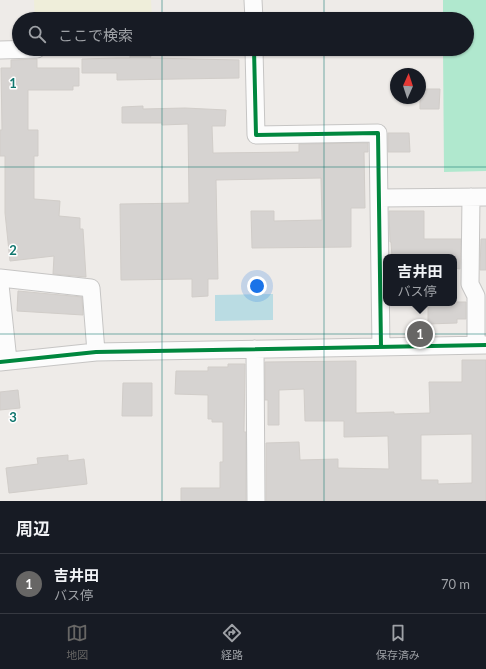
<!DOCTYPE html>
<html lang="ja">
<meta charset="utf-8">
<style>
:root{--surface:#171b24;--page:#20242c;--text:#f1f3f6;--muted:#9ea1a6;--line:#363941;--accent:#676665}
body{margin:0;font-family:Lato,"Noto Sans JP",sans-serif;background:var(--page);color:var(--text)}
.compass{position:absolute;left:390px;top:68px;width:36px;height:36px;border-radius:50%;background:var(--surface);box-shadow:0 1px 3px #0004;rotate:3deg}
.you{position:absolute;left:257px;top:286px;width:14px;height:14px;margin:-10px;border:3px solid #fff;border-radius:50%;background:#1a73e8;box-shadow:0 0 0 6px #1a73e833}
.badge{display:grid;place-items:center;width:26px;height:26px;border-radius:50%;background:var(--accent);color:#fff;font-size:13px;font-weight:700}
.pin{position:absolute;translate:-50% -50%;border:2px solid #fff;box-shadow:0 1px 4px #0006}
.popup{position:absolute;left:383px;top:254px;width:74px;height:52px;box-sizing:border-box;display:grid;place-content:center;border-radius:8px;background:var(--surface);filter:drop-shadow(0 1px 3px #0005);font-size:13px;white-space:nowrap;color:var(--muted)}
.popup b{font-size:15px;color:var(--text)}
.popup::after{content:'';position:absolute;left:50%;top:100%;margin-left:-8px;border:8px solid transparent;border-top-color:var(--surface)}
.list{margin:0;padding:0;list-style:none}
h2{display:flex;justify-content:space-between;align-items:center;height:52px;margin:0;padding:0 16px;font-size:17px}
h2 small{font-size:13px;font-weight:400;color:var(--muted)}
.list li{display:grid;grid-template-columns:26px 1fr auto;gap:12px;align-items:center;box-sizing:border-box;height:60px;padding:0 16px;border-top:1px solid var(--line)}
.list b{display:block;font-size:15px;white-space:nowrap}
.list p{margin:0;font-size:13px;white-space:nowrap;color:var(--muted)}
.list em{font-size:13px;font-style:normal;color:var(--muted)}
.icon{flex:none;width:22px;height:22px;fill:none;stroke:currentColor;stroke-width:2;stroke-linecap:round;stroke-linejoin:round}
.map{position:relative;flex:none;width:486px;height:501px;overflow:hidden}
.search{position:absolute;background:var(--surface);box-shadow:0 1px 3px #0004;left:12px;right:12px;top:12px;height:44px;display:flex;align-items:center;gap:10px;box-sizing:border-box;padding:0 14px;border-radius:22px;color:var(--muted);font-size:15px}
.sheet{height:112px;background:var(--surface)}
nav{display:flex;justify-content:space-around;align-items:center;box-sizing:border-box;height:56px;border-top:1px solid var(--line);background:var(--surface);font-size:11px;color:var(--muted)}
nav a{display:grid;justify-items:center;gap:2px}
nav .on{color:var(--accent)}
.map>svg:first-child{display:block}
.farmland{fill:#efeeda}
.pitch{fill:#b0e8ce}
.water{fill:#badce3}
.building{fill:#d6d3d1;stroke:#d1cdc9;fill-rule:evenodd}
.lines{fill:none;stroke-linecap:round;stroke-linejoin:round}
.minor-casing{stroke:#c6c5c4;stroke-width:19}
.minor{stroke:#fcfcfc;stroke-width:17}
.cycleway-casing{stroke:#fff;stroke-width:6}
.cycleway{stroke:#00873e;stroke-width:4}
.grid{fill:none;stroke:#0f766e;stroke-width:1;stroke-opacity:0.55}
.grid-label{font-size:13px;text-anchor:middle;font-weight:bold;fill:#0f766e;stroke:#fff;stroke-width:3;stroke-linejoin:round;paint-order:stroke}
</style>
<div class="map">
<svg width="486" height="501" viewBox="0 0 486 501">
<rect width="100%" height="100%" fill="#eeebe8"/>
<path class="farmland" d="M0 0H151L152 19H35L34 0Z"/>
<path class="pitch" d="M443 0H486V171L444 172 443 49H467V19H443Z"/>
<path class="water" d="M273 294V320L215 321V295Z"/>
<path class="building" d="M130 56H151L150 58 239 60V78L117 80V73H82V59L117 58H130Z
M37 59V68H79V86H73V90H28V130H38V156H34V199L60 201 59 216 80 218V229H83L86 277 53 274 54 256 10 261 5 213V156H0V130H2L1 68H11V60Z
M420 89H440L439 109H420Z
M143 106V109L185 108 226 110 225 126H212L213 153 299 152V144L368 143V152H364L365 208H351V247L252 248 251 211H274V221L322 220 321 178 216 180 218 279H208V296L192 297V279L121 280 120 204 189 203 188 124 162 125V123H122V107Z
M388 133H409L410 152H388Z
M389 211H424V239H461L460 269 454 268V257H392L391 242H390Z
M481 239H486V270H480Z
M18 291 82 297 83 315 17 311Z
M454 302H466V319H457V323L428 324V303H454Z
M462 360H486V501H266V443L299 442 300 460 338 459V468L389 469 388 436 344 437V421H305L304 389 279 390V425H268V400H265V362L356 361V413L394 412V414L430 413 429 382H462ZM472 434V483L438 484V480H421V435Z
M228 364H245L244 432H246V501H181V488H220V462H223V422H212V419H208V395L175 394 176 371H208V367H228Z
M123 383H152V416H122Z
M18 390 20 408 0 410V392Z
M68 455V461L84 459 87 484 9 493 6 468 38 464 37 458Z"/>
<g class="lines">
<g class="minor-casing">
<path id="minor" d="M253 0 254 19
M254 49 256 135 378 133 381 347
M0 50 37 49
M471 197 470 284 476 296V345
M379 198 486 197
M0 278 91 288 96 352
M0 285 8 361
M255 349 256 501
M0 362 96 352 486 345"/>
</g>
<use href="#minor" class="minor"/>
<g class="cycleway-casing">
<path id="cycleway" d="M254 49 256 135 378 133 381 347
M0 362 96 352 486 345"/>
</g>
<use href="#cycleway" class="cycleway"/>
</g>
<path class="grid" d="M162 0V19M324 0V19M162 49V501M324 49V501M0 167H486M0 334H486"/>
<g class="grid-label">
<text x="13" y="88">1</text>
<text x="13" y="255">2</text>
<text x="13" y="422">3</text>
</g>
</svg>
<svg class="compass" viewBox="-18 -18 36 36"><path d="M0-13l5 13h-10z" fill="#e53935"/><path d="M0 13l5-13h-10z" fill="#9ea1a6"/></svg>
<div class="you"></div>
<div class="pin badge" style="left:420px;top:334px">1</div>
<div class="popup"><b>吉井田</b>バス停</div>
<div class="search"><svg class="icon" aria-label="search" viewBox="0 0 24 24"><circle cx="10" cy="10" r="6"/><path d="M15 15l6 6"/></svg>ここで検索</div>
</div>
<section class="sheet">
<h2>周辺<small></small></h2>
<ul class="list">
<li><span class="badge">1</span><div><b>吉井田</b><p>バス停</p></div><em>70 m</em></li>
</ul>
</section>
<nav>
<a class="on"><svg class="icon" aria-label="map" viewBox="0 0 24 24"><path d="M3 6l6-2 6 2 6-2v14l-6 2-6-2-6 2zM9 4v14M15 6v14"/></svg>地図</a>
<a><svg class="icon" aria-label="directions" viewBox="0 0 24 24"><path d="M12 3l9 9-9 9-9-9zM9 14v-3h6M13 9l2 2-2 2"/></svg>経路</a>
<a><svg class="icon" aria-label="saved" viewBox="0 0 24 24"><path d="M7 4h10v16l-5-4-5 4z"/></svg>保存済み</a>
</nav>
